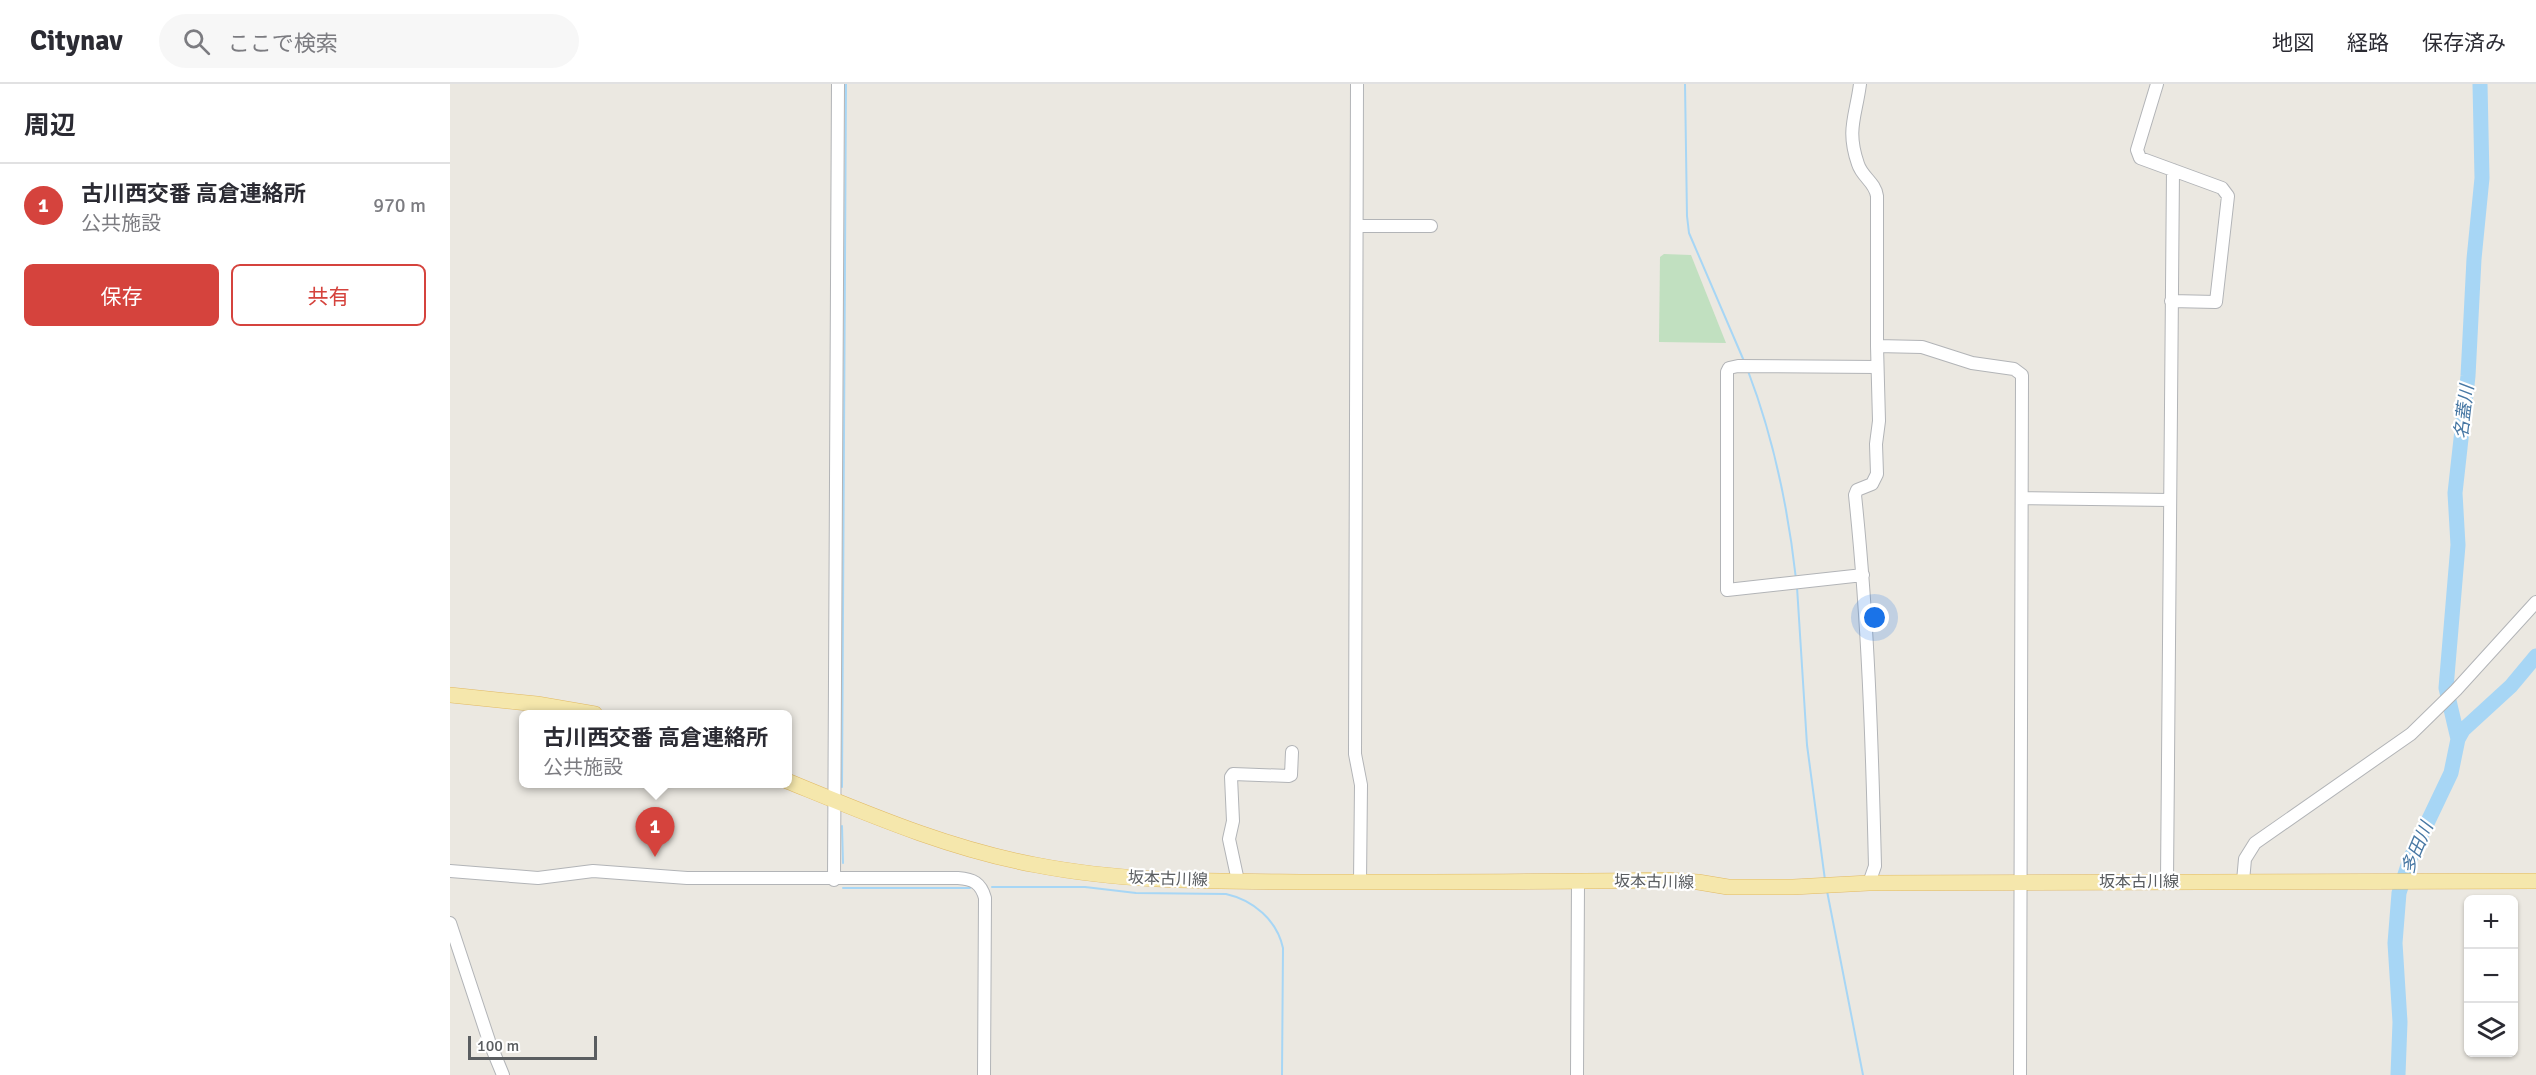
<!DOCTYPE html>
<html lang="ja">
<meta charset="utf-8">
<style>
:root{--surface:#fff;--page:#f7f7f7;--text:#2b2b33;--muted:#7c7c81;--line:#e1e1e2;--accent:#d5433d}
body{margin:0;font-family:Signika,"Noto Sans JP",sans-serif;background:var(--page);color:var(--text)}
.controls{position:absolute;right:18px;bottom:18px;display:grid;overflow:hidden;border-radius:9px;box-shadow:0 2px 4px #0004}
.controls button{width:54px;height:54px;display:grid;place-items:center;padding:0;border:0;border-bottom:2px solid var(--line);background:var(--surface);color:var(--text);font:30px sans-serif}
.scale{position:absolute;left:18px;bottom:15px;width:129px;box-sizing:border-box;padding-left:6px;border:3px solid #5a5d60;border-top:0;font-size:16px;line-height:21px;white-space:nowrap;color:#5a5d60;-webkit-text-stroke:4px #fff;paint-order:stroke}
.you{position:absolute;left:1425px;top:534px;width:21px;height:21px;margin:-15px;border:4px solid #fff;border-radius:50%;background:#1a73e8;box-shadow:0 0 0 9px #1a73e833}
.badge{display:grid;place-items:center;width:39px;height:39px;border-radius:50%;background:var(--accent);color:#fff;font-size:20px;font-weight:700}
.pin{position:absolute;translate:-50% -50px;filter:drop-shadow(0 2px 3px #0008)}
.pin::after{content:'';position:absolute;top:32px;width:21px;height:18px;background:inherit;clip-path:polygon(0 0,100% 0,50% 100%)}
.popup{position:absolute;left:69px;top:626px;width:273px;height:78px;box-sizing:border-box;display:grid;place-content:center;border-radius:9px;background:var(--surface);filter:drop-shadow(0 2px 4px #0005);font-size:20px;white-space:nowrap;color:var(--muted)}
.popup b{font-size:22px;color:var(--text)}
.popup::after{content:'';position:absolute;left:50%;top:100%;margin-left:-12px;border:12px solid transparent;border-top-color:var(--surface)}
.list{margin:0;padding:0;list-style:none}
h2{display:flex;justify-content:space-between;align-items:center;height:78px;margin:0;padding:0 24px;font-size:26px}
h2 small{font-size:20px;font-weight:400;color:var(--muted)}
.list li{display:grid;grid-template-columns:39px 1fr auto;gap:18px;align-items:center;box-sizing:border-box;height:84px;padding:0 24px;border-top:2px solid var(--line)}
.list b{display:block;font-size:22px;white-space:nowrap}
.list p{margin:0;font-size:20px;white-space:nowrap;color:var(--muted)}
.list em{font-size:20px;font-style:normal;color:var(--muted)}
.actions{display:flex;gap:12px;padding:18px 24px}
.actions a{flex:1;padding:14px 0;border:2px solid var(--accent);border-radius:9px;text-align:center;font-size:21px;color:var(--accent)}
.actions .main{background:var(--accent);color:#fff}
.icon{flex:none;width:33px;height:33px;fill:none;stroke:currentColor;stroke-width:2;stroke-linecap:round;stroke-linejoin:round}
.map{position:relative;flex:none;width:2086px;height:991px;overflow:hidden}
header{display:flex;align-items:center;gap:36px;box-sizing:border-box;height:84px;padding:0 30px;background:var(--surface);border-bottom:2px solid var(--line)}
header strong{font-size:28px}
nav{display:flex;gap:33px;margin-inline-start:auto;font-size:21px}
.search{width:420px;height:54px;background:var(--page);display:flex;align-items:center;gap:15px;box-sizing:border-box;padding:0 21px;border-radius:33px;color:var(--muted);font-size:22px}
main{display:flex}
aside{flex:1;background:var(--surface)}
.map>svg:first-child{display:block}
.green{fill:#c1e0c0}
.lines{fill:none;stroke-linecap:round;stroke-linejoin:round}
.stream{stroke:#a7d6f5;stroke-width:2}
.river{stroke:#a7d6f5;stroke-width:15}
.minor-casing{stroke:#b2b4b7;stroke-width:14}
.major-casing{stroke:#e1b964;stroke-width:16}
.minor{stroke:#fff;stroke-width:12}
.major{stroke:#f5e7ac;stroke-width:15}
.labels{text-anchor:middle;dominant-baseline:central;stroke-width:4.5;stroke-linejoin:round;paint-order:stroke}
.street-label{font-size:16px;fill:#5a5d60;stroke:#fff}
.water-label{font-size:18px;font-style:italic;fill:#4878a4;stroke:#fff}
</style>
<header>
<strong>Citynav</strong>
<div class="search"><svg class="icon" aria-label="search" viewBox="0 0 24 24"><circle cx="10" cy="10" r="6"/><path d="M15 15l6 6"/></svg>ここで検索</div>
<nav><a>地図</a><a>経路</a><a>保存済み</a></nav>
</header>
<main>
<aside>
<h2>周辺<small></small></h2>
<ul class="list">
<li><span class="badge">1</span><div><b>古川西交番 高倉連絡所</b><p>公共施設</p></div><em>970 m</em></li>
</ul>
<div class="actions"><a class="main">保存</a><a>共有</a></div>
</aside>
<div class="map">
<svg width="2086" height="991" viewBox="0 0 2086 991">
<rect width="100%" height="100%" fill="#ebe8e1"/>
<path class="green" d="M1214 170 1241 171 1276 259 1209 258 1210 173Z"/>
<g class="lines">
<path class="stream" d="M1235 0 1237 132 1239 149 1294 277
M1298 287C1324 355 1338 423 1346 495
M1347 503 1357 661 1375 796
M392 703 396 0
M392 742 393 779
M542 803H635L686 809 776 810C803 816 827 836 833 864L832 991
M393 804H520
M1377 807 1413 991"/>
<path class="river" d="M2008 655 1996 604 2008 461 2005 409 2018 292 2024 175 2032 94 2030 0
M1948 991 1950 938 1945 859 1949 809 1960 775 2001 689 2008 655 2013 646 2061 602 2086 572"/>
<g class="minor-casing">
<path id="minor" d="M907 0 905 670 911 701 910 798
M1410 0C1406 32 1396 46 1408 80 1412 93 1425 98 1427 112V262L1429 337 1426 360 1427 390 1422 400 1407 406 1405 411C1418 534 1422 658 1425 782L1419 799
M1707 0 1687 66 1690 74 1772 104 1778 112 1766 218 1721 217
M907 142H981
M1427 262 1472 263 1522 279 1564 285 1572 291 1570 991
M1572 414 1720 416
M1413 491 1277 506V288L1279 284 1288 282 1427 283
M0 787 88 794 143 787 237 794H508C523 795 531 799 535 814L534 991
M384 796 388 0
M788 797 779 755 783 737 781 693 783 690 839 692 841 691 842 668
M1717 797 1723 86
M1793 797 1795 775 1805 759 1961 650 2006 606 2086 518
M0 839 39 957 53 991
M1127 991 1128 798"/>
</g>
<g class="major-casing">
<path id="major" d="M0 611 87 620 145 630
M337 697C418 730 499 765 586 781 678 799 772 797 866 798 983 798 1099 798 1216 796L1248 798 1278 803H1343L1419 799 2086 797"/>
</g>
<use href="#minor" class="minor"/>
<use href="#major" class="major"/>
</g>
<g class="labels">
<g class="street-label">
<text transform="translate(718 795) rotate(2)">坂本古川線</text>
<text transform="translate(1204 798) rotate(1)">坂本古川線</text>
<text x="1689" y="798">坂本古川線</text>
</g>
<g class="water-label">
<text transform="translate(2014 328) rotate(-83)">名蓋川</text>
<text transform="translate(1967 764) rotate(-67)">多田川</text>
</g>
</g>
</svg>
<div class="controls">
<button>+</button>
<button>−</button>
<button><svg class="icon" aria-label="layers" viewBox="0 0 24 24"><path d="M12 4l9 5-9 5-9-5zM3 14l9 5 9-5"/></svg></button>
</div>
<div class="scale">100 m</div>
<div class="you"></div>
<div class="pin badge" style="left:205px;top:773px">1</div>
<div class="popup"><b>古川西交番 高倉連絡所</b>公共施設</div>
</div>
</main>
